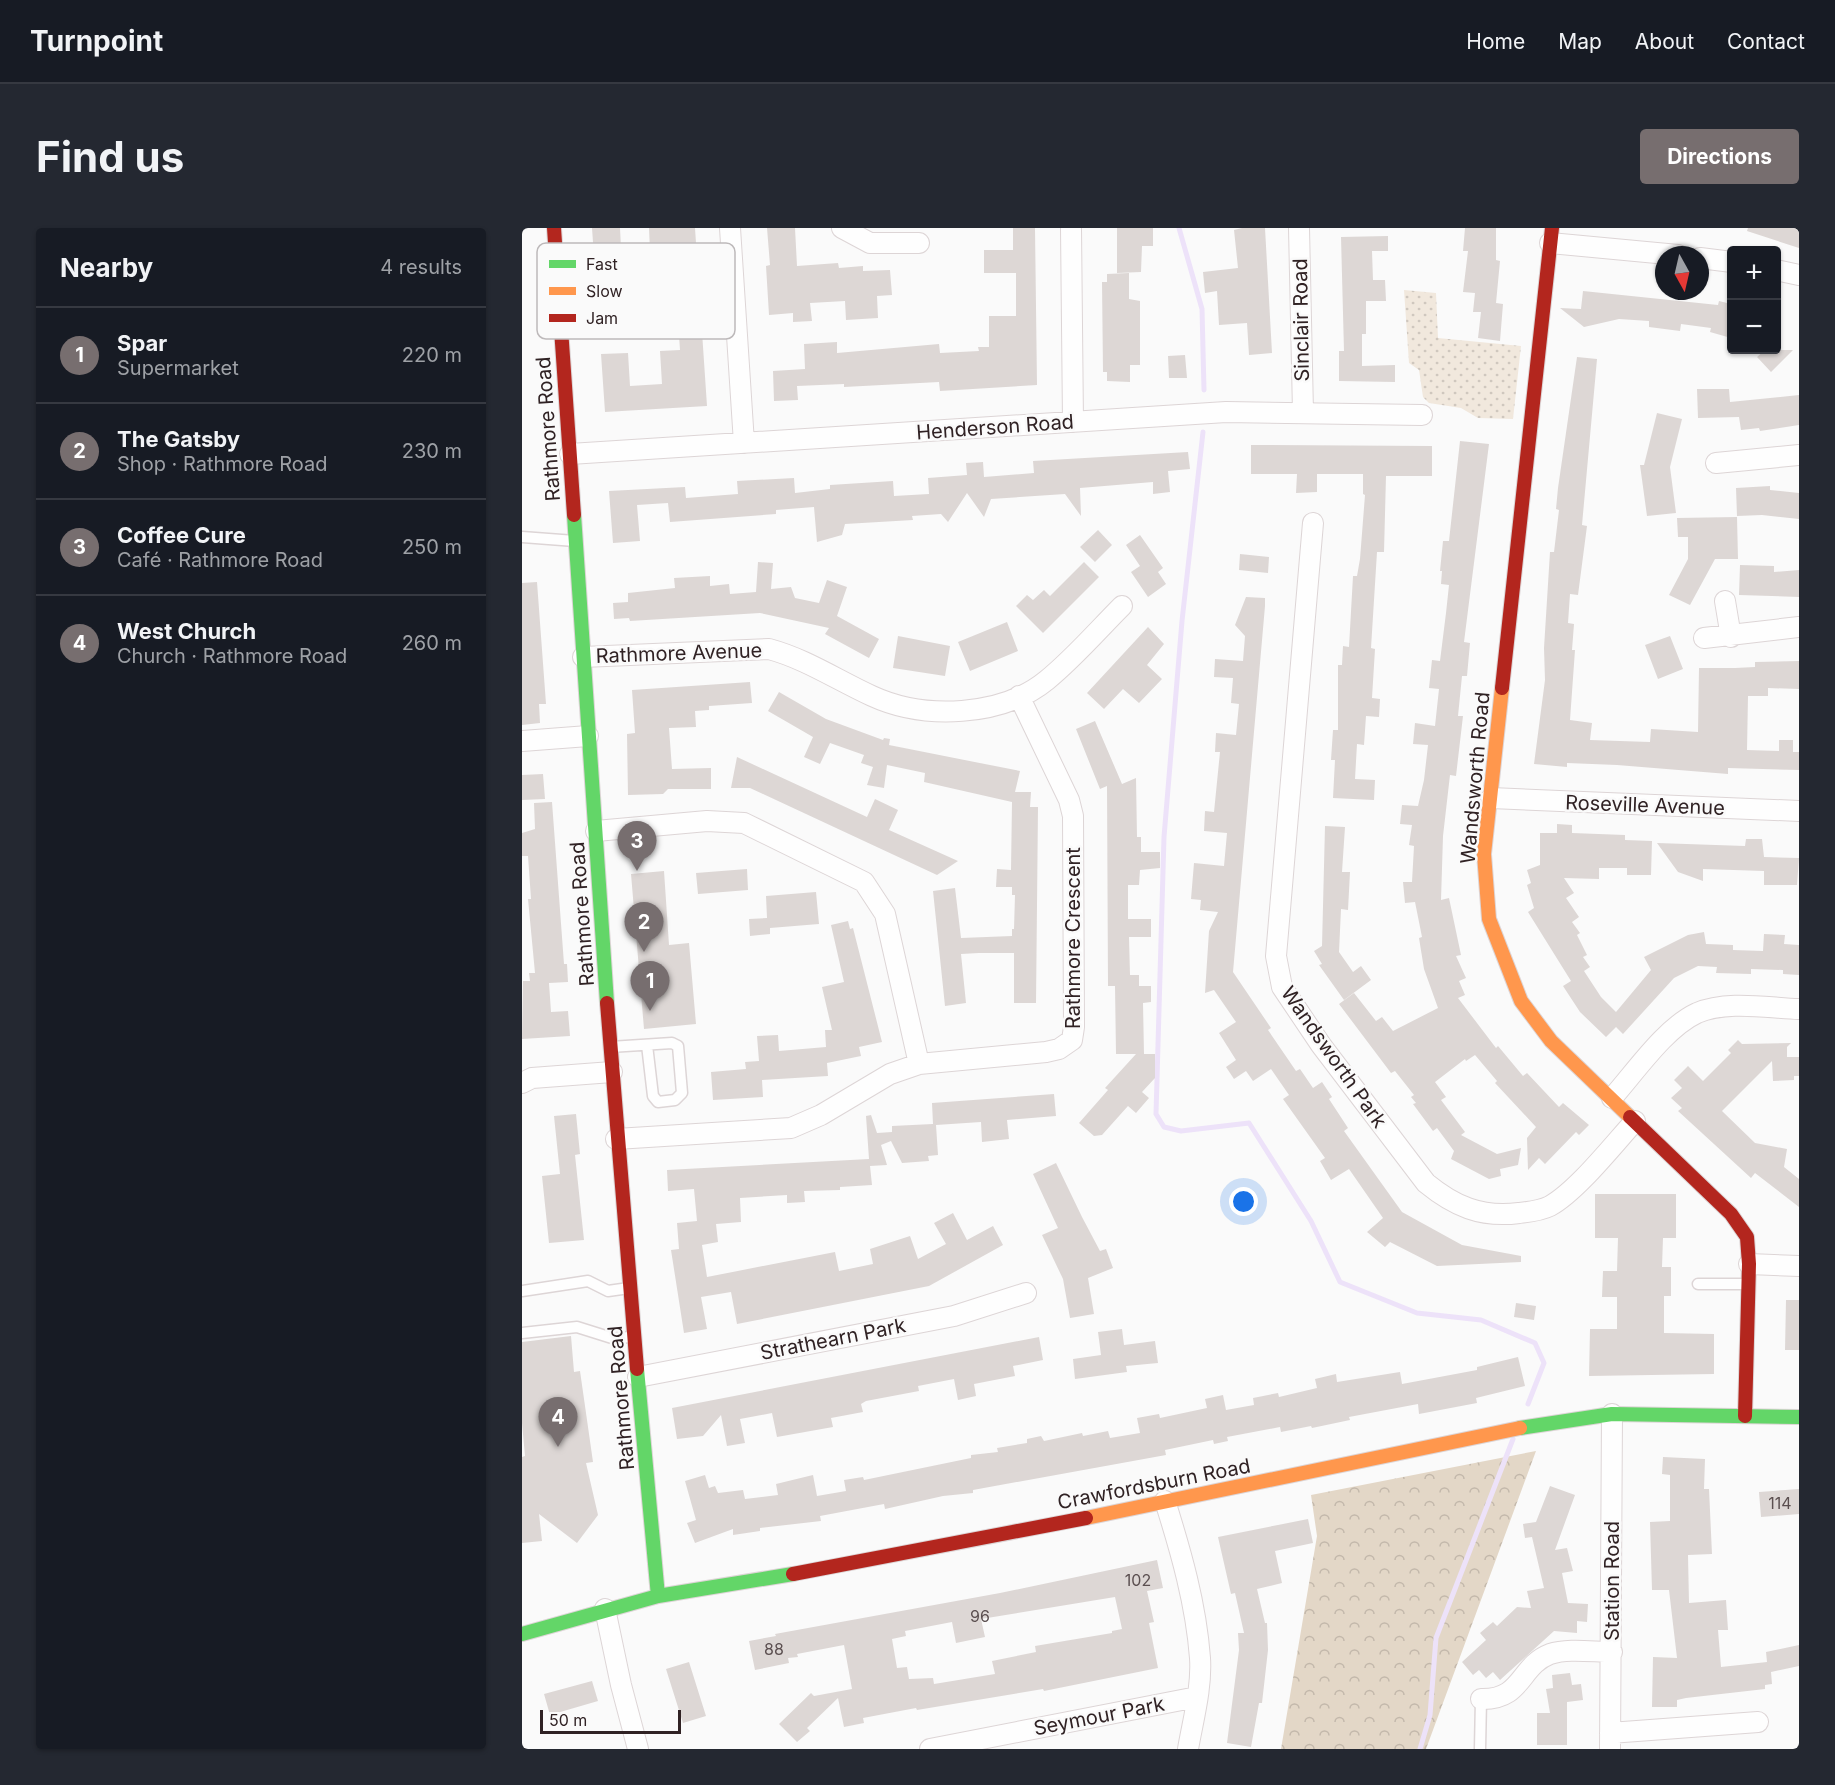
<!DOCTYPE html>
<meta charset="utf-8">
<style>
:root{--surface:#171b24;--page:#242831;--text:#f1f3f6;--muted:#9ea1a6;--line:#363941;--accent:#776e6f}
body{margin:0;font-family:Inter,sans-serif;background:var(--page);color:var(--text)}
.controls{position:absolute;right:18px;top:18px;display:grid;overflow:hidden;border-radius:6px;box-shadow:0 2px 4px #0004}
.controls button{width:54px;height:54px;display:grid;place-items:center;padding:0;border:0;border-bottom:2px solid var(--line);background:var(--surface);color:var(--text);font:30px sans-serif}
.compass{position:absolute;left:1133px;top:18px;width:54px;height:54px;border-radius:50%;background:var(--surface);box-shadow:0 2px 4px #0004;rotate:172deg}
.scale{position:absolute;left:18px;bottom:15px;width:141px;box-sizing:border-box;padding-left:6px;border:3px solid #302224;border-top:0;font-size:16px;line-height:21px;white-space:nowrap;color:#302224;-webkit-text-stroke:4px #fafafa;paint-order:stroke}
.you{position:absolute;left:722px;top:974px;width:21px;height:21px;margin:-15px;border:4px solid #fff;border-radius:50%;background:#1a73e8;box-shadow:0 0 0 9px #1a73e833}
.badge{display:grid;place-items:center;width:39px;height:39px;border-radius:50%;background:var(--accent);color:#fff;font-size:20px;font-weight:700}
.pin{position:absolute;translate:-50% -50px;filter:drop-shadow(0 2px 3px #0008)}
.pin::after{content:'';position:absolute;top:32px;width:21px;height:18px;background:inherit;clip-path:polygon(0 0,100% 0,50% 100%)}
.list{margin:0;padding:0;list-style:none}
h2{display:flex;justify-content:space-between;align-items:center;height:78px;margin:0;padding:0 24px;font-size:26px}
h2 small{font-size:20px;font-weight:400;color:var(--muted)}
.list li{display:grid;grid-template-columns:39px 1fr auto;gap:18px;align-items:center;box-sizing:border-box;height:96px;padding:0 24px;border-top:2px solid var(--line)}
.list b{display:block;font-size:22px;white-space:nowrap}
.list p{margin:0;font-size:20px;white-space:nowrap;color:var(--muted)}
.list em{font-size:20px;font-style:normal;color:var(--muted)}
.map{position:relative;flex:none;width:1277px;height:1521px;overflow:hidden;border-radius:6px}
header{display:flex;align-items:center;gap:36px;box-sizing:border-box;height:84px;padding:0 30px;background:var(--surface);border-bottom:2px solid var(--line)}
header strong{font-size:28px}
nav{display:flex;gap:33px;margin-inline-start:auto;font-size:21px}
.intro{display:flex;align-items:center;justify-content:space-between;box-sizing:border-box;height:144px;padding:0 36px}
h1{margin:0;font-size:42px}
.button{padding:15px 27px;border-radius:6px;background:var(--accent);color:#fff;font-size:21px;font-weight:700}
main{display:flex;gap:36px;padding:0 36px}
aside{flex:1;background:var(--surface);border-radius:6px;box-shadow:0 2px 4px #0004}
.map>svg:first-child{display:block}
.grass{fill:url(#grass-dots)}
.forest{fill:url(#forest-crowns)}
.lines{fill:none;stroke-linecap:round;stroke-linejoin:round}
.stream{stroke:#ede2f9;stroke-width:5}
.building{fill:#ddd7d5;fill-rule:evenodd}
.lane-casing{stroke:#ddd5d6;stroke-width:13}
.street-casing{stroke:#ddd5d6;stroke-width:22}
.fast-casing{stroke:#ddd5d6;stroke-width:16}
.slow-casing{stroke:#ddd5d6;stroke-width:16}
.jam-casing{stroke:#ddd5d6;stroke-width:16}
.lane{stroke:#fefefe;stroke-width:10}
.street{stroke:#fefefe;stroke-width:20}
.fast{stroke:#63d668;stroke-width:14}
.slow{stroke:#ff974d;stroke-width:14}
.jam{stroke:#b3261e;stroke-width:14}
.labels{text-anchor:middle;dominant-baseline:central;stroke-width:5;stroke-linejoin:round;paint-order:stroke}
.number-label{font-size:16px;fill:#5b4f50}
.street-label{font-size:20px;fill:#302224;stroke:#fafafa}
.key{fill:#fafafa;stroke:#bdb9ba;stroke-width:1.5}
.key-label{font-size:16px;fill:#302224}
</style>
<header>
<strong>Turnpoint</strong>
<nav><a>Home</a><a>Map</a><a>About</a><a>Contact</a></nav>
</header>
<div class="intro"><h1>Find us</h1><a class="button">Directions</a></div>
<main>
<aside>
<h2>Nearby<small>4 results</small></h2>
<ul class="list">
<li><span class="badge">1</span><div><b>Spar</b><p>Supermarket</p></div><em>220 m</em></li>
<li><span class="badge">2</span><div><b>The Gatsby</b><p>Shop · Rathmore Road</p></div><em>230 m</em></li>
<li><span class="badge">3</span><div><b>Coffee Cure</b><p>Café · Rathmore Road</p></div><em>250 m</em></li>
<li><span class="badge">4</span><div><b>West Church</b><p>Church · Rathmore Road</p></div><em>260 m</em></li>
</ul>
</aside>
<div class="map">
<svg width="1277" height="1521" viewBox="0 0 1277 1521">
<defs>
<pattern id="grass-dots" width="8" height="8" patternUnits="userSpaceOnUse" patternTransform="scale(1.5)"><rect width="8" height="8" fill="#f1e8dd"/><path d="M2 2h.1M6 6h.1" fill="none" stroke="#cfc7be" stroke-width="1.8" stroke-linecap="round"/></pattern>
<pattern id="forest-crowns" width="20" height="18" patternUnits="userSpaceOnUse" patternTransform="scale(1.5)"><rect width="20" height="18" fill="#e3d7c7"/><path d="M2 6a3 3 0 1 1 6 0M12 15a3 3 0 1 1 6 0" fill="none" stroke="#c3b8ab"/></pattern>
</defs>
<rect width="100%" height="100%" fill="#fafafa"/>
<path class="grass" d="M882 62 914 65 916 110 999 118 991 191 956 190 939 180 907 175 901 169 897 142 887 135Z"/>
<path class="forest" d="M1014 1223 904 1521H759L795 1308 789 1267Z"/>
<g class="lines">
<path class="stream" d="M657 0 680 81 682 162
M681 204 660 393 642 609 634 886 642 899 659 903 727 895 789 993 818 1054 895 1085 959 1092 1013 1115 1022 1135 1006 1176
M898 1521 908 1487 914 1410 991 1211"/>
</g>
<path class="building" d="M70 0H98L103 99 77 101Z
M127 0H173L185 178 83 184 79 126 106 125 108 158 140 156 138 123 158 122 156 93 148 94 146 68 130 69Z
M245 0H273L275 38 316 35 317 40 341 38V43L368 42 370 67 355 68 356 90 324 92 323 73 288 75 290 93 271 94V85L247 87 244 38 248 37Z
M491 0H513L515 157 418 163 417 154 322 159V156L275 158 276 172 252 173 251 143 283 141 282 116 315 114V125L417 116 418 125 457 123 456 119H467V88H494V45H462V22H491Z
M595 0H631V18H620L619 44 595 45Z
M720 0H743L750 125 727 127 725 95 697 97 695 63 683 65 681 44 716 40 712 2Z
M943 0H974V32L978 33 974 75 981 76 978 113 956 110 959 84H951L953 65 941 64 946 23H941Z
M1226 0H1277V20L1225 3Z
M866 8V23H850L851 52H863L864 73H844V106H840V138L873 137V154L817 153V123H822L819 9Z
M607 45V71L618 73V137H608V154L585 153V144H581L580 54H585V46Z
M1061 63 1196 77 1197 73 1209 76V110L1188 104 1189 100 1159 96 1158 103 1127 99V93L1097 91 1062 99 1038 80 1059 81Z
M1243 122H1271L1249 144 1235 129Z
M663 127 665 150H647L646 128Z
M1055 129 1075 131 1060 297 1065 298 1056 367 1048 366 1046 395 1052 396 1050 422H1053L1048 492 1070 495 1068 512 1128 514 1129 501 1176 504 1177 440H1213L1233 439V434L1277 433V461L1246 460V468H1226L1225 522 1257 523V512H1271V524H1277V542L1206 540V546L1095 537 1045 535V539L1012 536 1023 452 1022 420 1028 324H1032L1037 282 1034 281 1036 260Z
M1175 161H1207L1208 174 1277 167V197L1238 203 1237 200 1219 202 1217 189 1176 190Z
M1135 185 1160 191 1148 239 1154 285 1125 288 1118 237H1122Z
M938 213 967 216 942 414 948 415 945 448H940L936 488H941L934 548 928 547 921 608 919 672 927 670 939 727 934 728 944 750 937 753 943 767 936 770 974 820 976 818 1001 848 1005 845 1037 879 1041 875 1067 897 1057 907 1054 904 1023 936 1017 930 1006 942 1005 910 1014 899 973 855 975 853 953 827 944 833 943 831 913 854 924 869 919 872 943 904 939 907 975 926 999 920 996 937 978 941 979 948 967 951 929 931 932 923 915 900 911 903 891 876 894 875 889 869 892 867 873 843 869 845 817 776 832 765 854 793 860 789 871 803 916 780 902 741 897 710 900 709 893 674 883 675 881 654H890L892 618 887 617 890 597 878 596 880 577 896 578 902 552 906 517 891 516 893 495 913 498 917 461 907 460 910 432 918 433 924 385 927 357 919 356 920 343H918L921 313H927Z
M729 217 910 218V248H864L862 324H855L849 420 853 421 850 470 858 471 857 489 844 488 842 517 835 516 833 551 853 552 852 572 811 570 813 532H809L811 502H816V437H820L821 418 827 419 831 348H835L838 331 843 267 841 266V246H795V264L774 265 775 246H729Z
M666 224 668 241 646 243 648 264 631 266V254L558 260 559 288 543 266 469 271 462 289 445 265 426 294 419 286 390 288 391 292 323 296 320 307 295 314 292 279 254 282V286L148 294 146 275 115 277 118 313 91 315 87 263 163 259 164 270 216 266 215 253 272 250 273 265 308 261V257L371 253 372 268 407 266 406 250 445 247 444 235 461 234 462 249 512 245 511 233Z
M1248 258V262L1277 265V291L1240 287 1215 288 1214 260Z
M1215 289 1216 331H1193L1168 377 1147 367 1166 331V309H1156L1155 290Z
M576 302 590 317 573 334 558 319Z
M618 307 641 340 636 344 644 356 626 369 609 344 618 338 604 317Z
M718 326 747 329 746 345 717 342Z
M236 334 251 335 249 361 269 359 273 370 297 375 305 352 325 359 315 388 357 411 347 430 303 406 307 400 238 385 108 393 107 390 92 391 91 375 106 374V365L153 360 152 350 188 348V358L207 356 208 366 234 364Z
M562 334 577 349 521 405 494 378 505 367 511 372 522 362 528 368Z
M1218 337 1252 338V344L1277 342V369L1217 367Z
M15 354 24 476H17L18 495 0 497V355Z
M724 369 743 370V378L711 744 749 800 746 802 774 843 778 841 791 860 800 854 810 869 807 871 826 900 822 903 880 984 940 1017 999 1028V1034L915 1038 868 1014 863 1019 845 1004 861 990 827 941 809 952 798 933 803 930 761 871 767 867 749 841 731 853 724 843 712 851 704 839 714 832 697 805 714 794 692 762 683 765 687 703 696 684 678 682 679 672 669 671 672 635 702 638 705 605 682 603 683 583 692 584 698 524H693L694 505 714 507 717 476 709 475 711 450 692 449 693 431 721 433 723 408 713 397Z
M485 394 496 423 448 443 436 414Z
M626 399 642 416 625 437 640 451 617 475 601 461 582 481 565 465Z
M376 408 428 418 423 448 371 440Z
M1148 408 1161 441 1136 451 1123 417Z
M228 454 230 475 187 478V482L173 483 174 499 147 500 150 541 189 540V561H146L141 566 106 567 105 506 113 505 110 462Z
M257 464 304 491 361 512 362 510 368 511 367 517 498 543 493 564H509L508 579H516L514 775H492V725H457L439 726 444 775 423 778 411 663 433 660 439 710 490 708V701H492L493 667H490V659H474L475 641 489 642 490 574 402 554 403 545 365 537 362 560 345 557 351 539 339 535 342 527 308 515 298 536 282 529 291 509 246 483Z
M573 493 600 556 614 550 615 609H619V624H638V640L618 642 617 657H606V691H629V709H607L608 747H617V758H629V774L621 775 622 826H594L593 758H586L585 558 578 561 554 501Z
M215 529 345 589 353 571 376 582 367 602 436 633 415 647 228 560H209Z
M21 546 23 571 0 572V547Z
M30 574 42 736H45L46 754 27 755 29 784 46 783 48 808 0 811 1 753H8L7 745H13L6 671H9L6 628H0V605L13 601 12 575Z
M1035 596 1050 597V605L1103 607V612L1130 613 1129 647H1105V640H1077V651L1042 650 1052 665 1044 670 1057 689 1050 694 1058 705 1055 707 1065 727 1061 729 1068 739 1062 743 1079 769 1094 784 1129 742 1122 729 1166 707 1182 704 1184 716 1211 717V722L1241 723 1242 706 1263 707 1262 716 1277 717V747L1261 746V742L1229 741V746L1194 745 1195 739 1176 738 1152 750 1101 806 1094 799 1084 809 1058 784 1041 758 1049 753 1006 684 1012 680 1005 657 1009 655 1005 642 1018 637V605H1035Z
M803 598 823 599 820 644H828L826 682 819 681 817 724 831 744 839 738 849 752 822 772 797 737 800 736 792 723 800 718Z
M1224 611H1240L1242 629 1277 630 1275 657H1242V643L1181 641V653L1156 644 1135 615 1223 618Z
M225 641 226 662 176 666 174 645Z
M142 643 147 717 167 715 174 796 122 801 109 646Z
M294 664 297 696 248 700V706L228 708 227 691 245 690 244 668Z
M326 693 328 701 331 700 360 814 337 819 339 828 305 835 306 848 240 852 241 869 191 872 189 844 224 841 223 834 237 833 235 808 256 807 257 823 304 819 303 802H310L300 759 322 754 309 697Z
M1216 812 1220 816 1269 815 1265 819V829H1277V848H1272V852L1251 853 1250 833 1200 883 1233 915 1265 921 1262 939 1277 951V979L1233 945 1229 950 1156 883 1160 880 1149 870 1160 860 1152 852 1166 838 1181 853 1209 825 1206 822Z
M614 826H633V850L620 864 627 870 614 885 606 878 580 907 572 908 557 895 586 862 583 860Z
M532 866 534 888 485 892 487 911 460 914 459 894 414 897 416 927 406 928 407 933 380 935 369 913 359 917 365 937 348 938 350 957 318 959V962L282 963 283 974 265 975V967L218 970 219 994 194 996 196 1014 180 1017 185 1049 313 1024 317 1043 351 1036 348 1021 388 1008 396 1031 424 1016 412 995 431 985 445 1012 471 998 481 1017 407 1058 215 1096 209 1064 179 1069 185 1101 162 1105 149 1022 157 1021 155 995 175 993 172 961 146 963 145 942 347 931 344 888 349 887 355 905 370 904V898L411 896 410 875Z
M54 886 58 926 53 927 62 1012 27 1015 20 948 38 946 32 888Z
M534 935 560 989 578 1023 584 1021 591 1040 566 1050 572 1086 548 1090 541 1051 520 1007 536 1000 511 946Z
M1073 966H1154V1010H1141L1140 1039H1149V1068H1142V1105L1192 1106V1146L1067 1148 1068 1101H1095V1069H1080L1081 1043H1095L1096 1010H1073Z
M1264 1072H1277V1122H1263Z
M994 1075 1014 1078 1012 1092 992 1089Z
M600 1101 602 1117 633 1113 636 1135 604 1138 605 1144 553 1151 551 1131 579 1127 576 1104Z
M49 1108 52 1144 58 1143 71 1234 64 1235 76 1287 55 1315 17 1286 20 1313 0 1315V1229L3 1228 0 1195V1114Z
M517 1109 521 1132 491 1138 493 1148 452 1156 454 1168 436 1172 432 1151 396 1158 397 1163 344 1173 339 1176 341 1184 309 1190 311 1199 255 1209 250 1185 218 1191 223 1215 205 1218 199 1187 181 1208 155 1211 150 1180Z
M996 1129 1003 1158 954 1170 955 1175 897 1186 896 1176 827 1189 828 1192 790 1200 789 1198 759 1204 758 1199 705 1209 706 1213 692 1216 691 1212 643 1222 644 1227 451 1262V1265L421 1268 363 1281 362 1276 298 1288 299 1293 238 1300V1303L211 1307V1301L173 1315 165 1295 174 1292 163 1253 183 1247 187 1260 193 1258 196 1265 221 1262 223 1271 256 1267 254 1256 291 1247 295 1268 324 1263 322 1252 341 1249 342 1252 449 1230V1227L476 1224 475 1220 505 1215V1211L519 1208 522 1213 560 1205 561 1208 586 1203 588 1210 618 1205 615 1190 637 1186 638 1190 685 1180 683 1171 701 1167 704 1182 732 1177 731 1170 756 1165 757 1169 795 1160 793 1151 814 1146 815 1154 878 1144 880 1156 955 1142V1139Z
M1141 1229 1183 1231 1182 1261H1187L1190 1326 1166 1327 1167 1375 1204 1372 1206 1402H1196L1199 1439 1245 1434 1244 1424 1277 1417V1438L1249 1444 1250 1456 1243 1457V1461L1164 1470 1155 1472V1479H1130L1131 1429 1155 1430 1147 1362H1130L1128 1294 1148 1293V1247L1140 1246Z
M1028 1258 1053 1267 1033 1322 1045 1320 1051 1343 1040 1345 1046 1375 1066 1376 1065 1394 1055 1393V1405L1032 1403 978 1452 971 1444 964 1450 957 1442 951 1447 940 1434 964 1412 958 1405 971 1394 975 1398 995 1379 1009 1380 1005 1363 1022 1360 1010 1309 1003 1310 1001 1296 1014 1294Z
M1277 1261V1286L1239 1289 1237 1264Z
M786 1291 791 1315 753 1323 760 1355 735 1361 743 1395H745L746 1422 740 1475H737L729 1519 705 1515 717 1422 716 1405H722L713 1365 709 1366 696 1309Z
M635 1332 641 1360 625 1363 632 1394 627 1395 636 1440 522 1463 521 1461 395 1482 394 1480 341 1490 342 1495 322 1499 316 1470 285 1500 288 1503 275 1514 257 1496 289 1465 292 1468 330 1461 322 1417 275 1426 276 1429 266 1430 267 1435 233 1442 227 1413 254 1408 253 1406 478 1365ZM593 1369 600 1401 590 1403V1405L513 1418 514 1424 470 1433 473 1446 412 1456 411 1450 387 1451 385 1439 375 1440 370 1411 384 1408 383 1403 430 1394 434 1415 463 1409 459 1391Z
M167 1434 184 1488 161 1495 144 1441Z
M1048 1445 1050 1457 1059 1456 1061 1472 1045 1474V1517H1015V1485H1028L1024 1461 1031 1460 1030 1447Z
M70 1453 76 1473 28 1487 22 1466Z"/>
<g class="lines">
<g class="lane-casing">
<path id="lane" d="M0 309 53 313
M88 819 150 815 156 818 160 865 153 872 136 874 131 868 125 817
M1176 1056H1226
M0 1063 66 1053 86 1063 107 1060
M0 1105 55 1099 90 1110 112 1109
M958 1521 959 1471"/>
</g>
<g class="street-casing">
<path id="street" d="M208 0 222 215
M320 0 348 15H397
M549 0 551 194
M777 0 781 184
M1028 15 1156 27
M1178 30 1210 34
M1254 42 1277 47
M48 226 704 184 900 187
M1194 235 1277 227
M791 295 754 728 760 759 799 817 904 955C932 978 959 990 997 985 1007 984 1018 983 1028 978 1055 963 1091 917 1113 893
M1203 373 1209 409
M1182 410 1277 399
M61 429 247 421C284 431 315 452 350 468 402 492 480 489 525 452 552 430 576 402 600 378
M0 513 66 508
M969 570 1277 583
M74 603 185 593 222 595 342 654 363 686 397 836
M0 855 10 850 90 844
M1090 870C1114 843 1143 800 1175 785 1205 772 1246 780 1277 781
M94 911 269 900 299 887 368 846 397 836 524 824 537 821 550 812 552 799 551 588 547 572 497 468
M1227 1036 1277 1038
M116 1149 432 1088 504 1065
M643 1273C659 1324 674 1376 678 1430 680 1460 671 1492 666 1521
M83 1381 99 1457 116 1521
M959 1471C1001 1472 997 1438 1028 1426 1046 1420 1071 1424 1090 1424
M1088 1505 1236 1494
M408 1521 675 1469
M1088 1521 1090 1186"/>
</g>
<g class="fast-casing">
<path id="fast" d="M52 287 85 775
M115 1141 136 1368
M998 1200 1090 1186 1277 1189
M0 1406 136 1368 271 1346"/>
</g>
<g class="slow-casing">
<path id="slow" d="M980 460 962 626 967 691 999 773 1029 813 1108 889
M564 1290 998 1200"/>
</g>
<g class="jam-casing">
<path id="jam" d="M32 0 52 287
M980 460 1030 0
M85 775 115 1141
M1108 889 1209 986 1225 1009 1227 1036 1223 1188
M271 1346 564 1290"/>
</g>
<use href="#lane" class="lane"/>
<use href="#street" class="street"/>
<use href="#fast" class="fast"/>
<use href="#slow" class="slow"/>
<use href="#jam" class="jam"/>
</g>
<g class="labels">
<g class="number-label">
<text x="1258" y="1275">114</text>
<text x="616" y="1352">102</text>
<text x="458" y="1388">96</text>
<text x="252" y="1421">88</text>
</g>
<g class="street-label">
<text transform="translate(779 92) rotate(-91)">Sinclair Road</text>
<text transform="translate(473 199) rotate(-4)">Henderson Road</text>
<text transform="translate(26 201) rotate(-94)">Rathmore Road</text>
<text transform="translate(157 425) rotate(-2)">Rathmore Avenue</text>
<text transform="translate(953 550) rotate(-85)">Wandsworth Road</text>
<text transform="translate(1123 577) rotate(2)">Roseville Avenue</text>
<text transform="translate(60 686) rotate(-94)">Rathmore Road</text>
<text transform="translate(551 710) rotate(-90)">Rathmore Crescent</text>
<text transform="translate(812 829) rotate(55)">Wandsworth Park</text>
<text transform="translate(311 1111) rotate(-11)">Strathearn Park</text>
<text transform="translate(99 1170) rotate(-95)">Rathmore Road</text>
<text transform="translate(632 1256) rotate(-11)">Crawfordsburn Road</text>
<text transform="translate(1090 1353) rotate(-90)">Station Road</text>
<text transform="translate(577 1488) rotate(-11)">Seymour Park</text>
</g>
</g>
<rect x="15" y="15" width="198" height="96" rx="9" class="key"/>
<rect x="27" y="32" width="27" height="8" fill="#63d668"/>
<rect x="27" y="59" width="27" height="8" fill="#ff974d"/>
<rect x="27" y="86" width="27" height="8" fill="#b3261e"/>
<g class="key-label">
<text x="64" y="42">Fast</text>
<text x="64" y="69">Slow</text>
<text x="64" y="96">Jam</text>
</g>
</svg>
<div class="controls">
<button>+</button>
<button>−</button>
</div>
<svg class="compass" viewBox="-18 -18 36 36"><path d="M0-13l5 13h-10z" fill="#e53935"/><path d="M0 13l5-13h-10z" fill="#9ea1a6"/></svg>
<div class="scale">50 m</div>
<div class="you"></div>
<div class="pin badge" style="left:128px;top:783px">1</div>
<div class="pin badge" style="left:122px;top:724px">2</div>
<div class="pin badge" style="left:115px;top:643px">3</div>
<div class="pin badge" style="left:36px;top:1219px">4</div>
</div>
</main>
